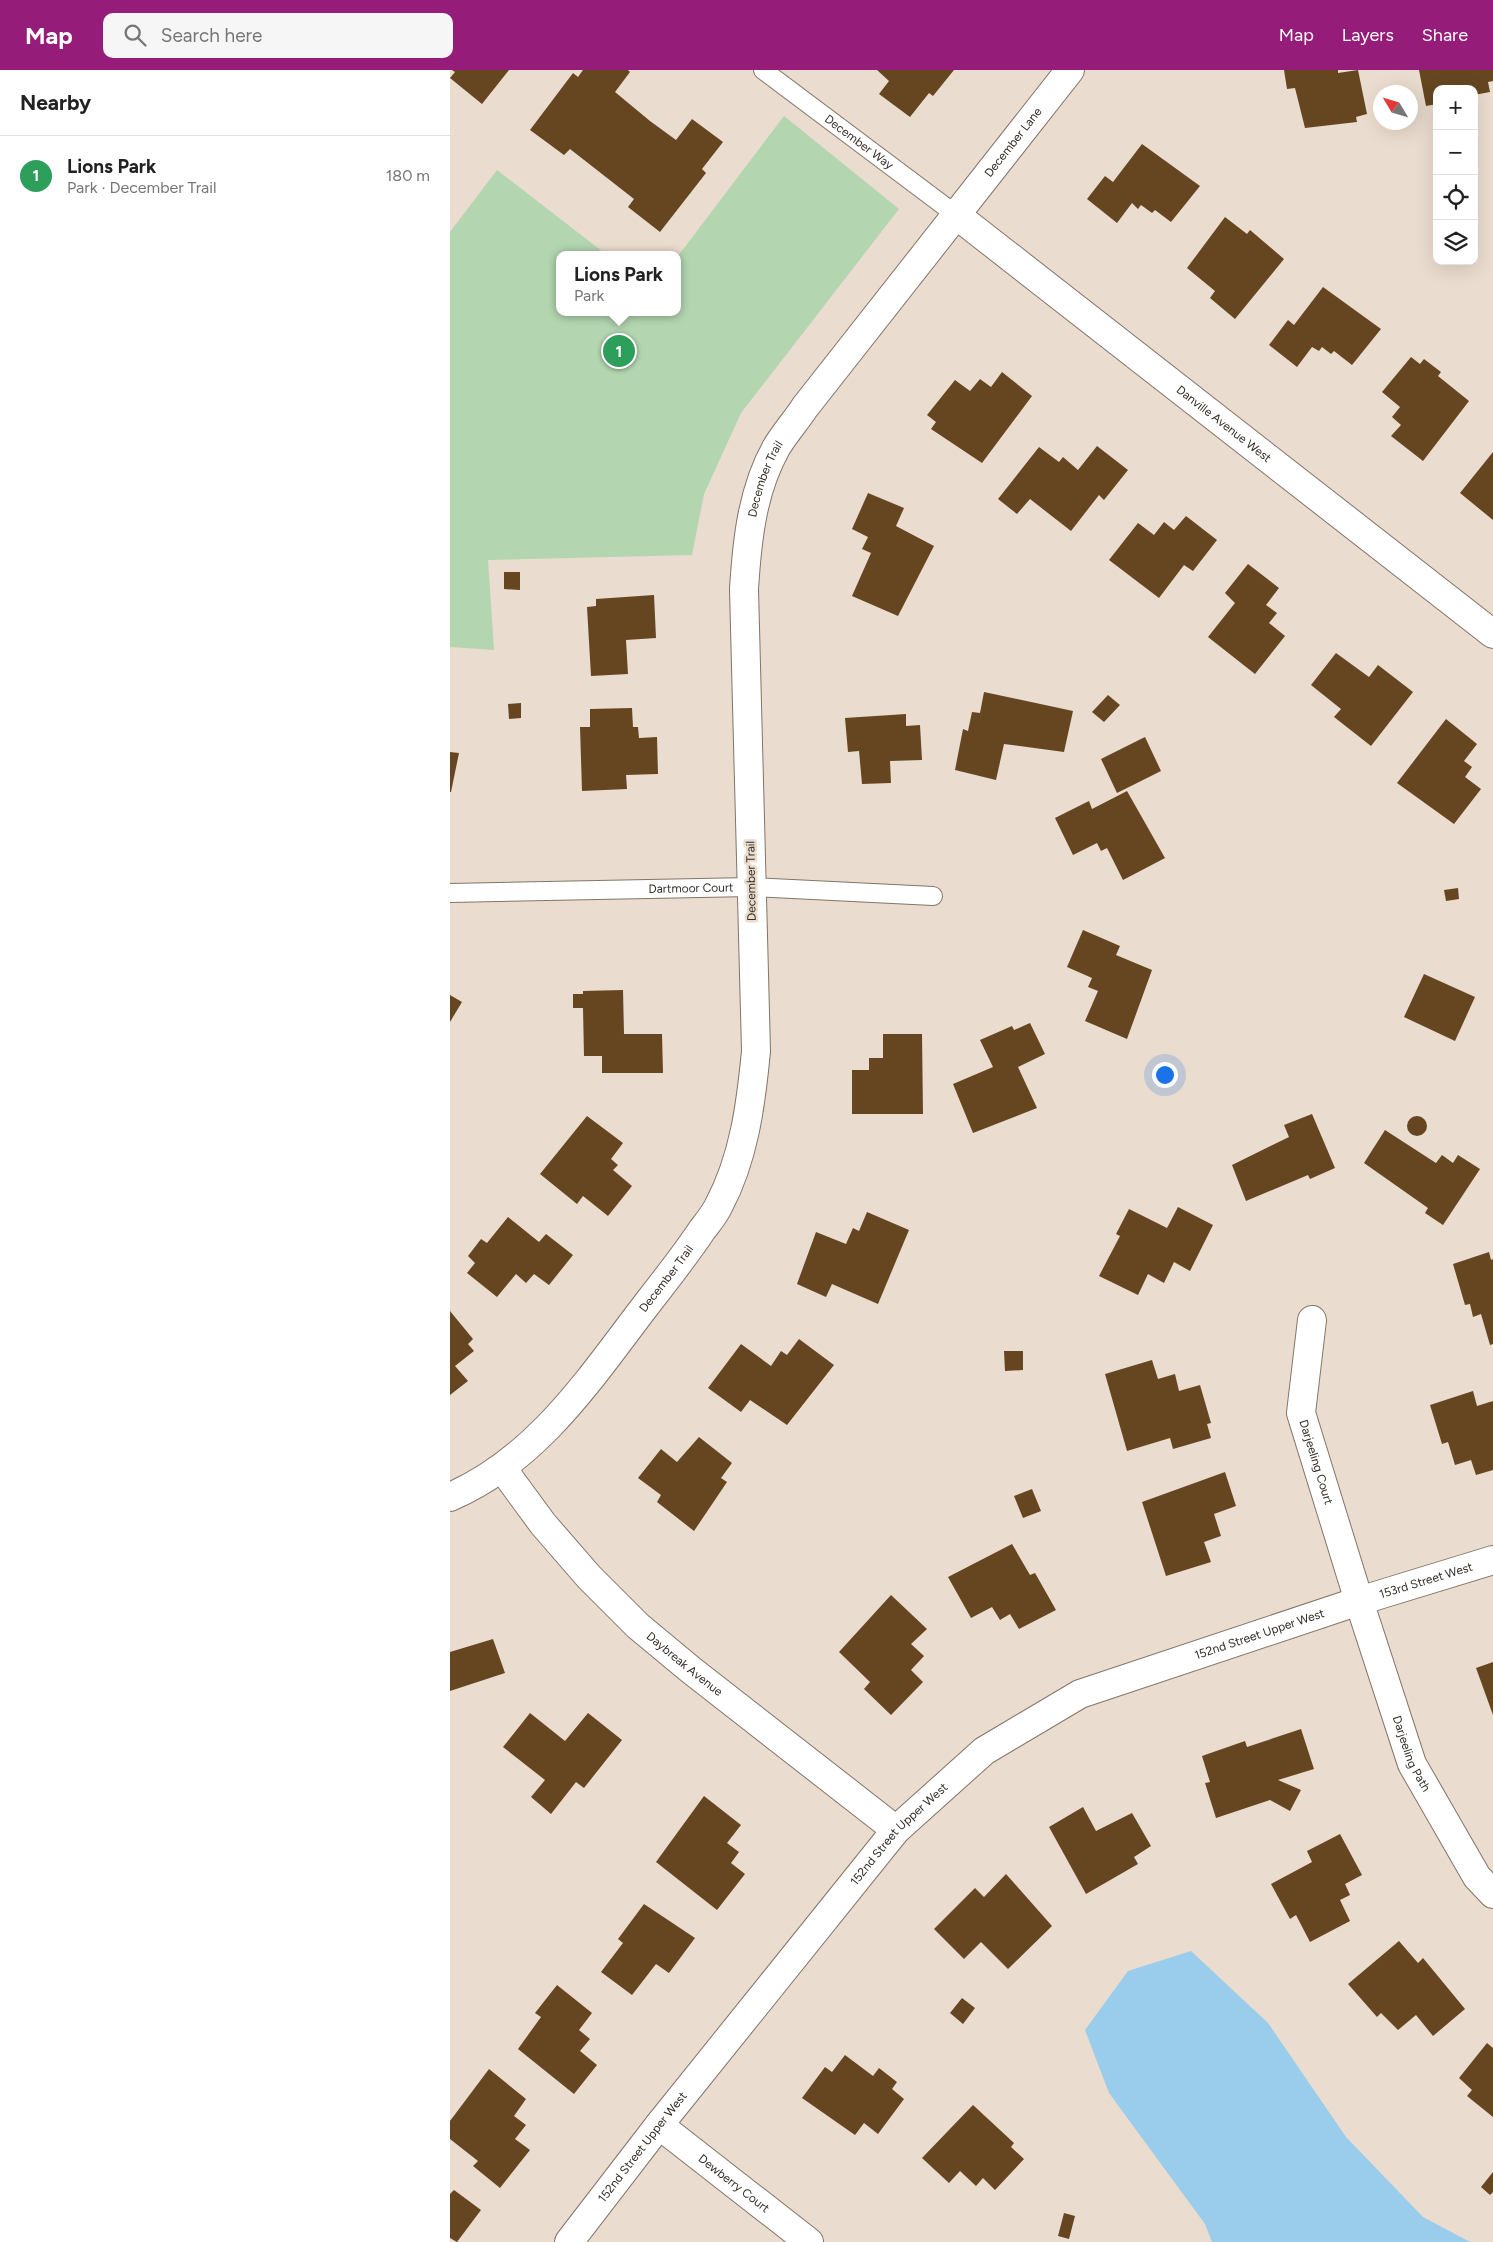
<!DOCTYPE html>
<meta charset="utf-8">
<style>
:root{--surface:#fff;--page:#f6f6f6;--text:#222;--muted:#767676;--line:#e0e0e0;--accent:#951c78}
body{margin:0;font-family:Figtree,sans-serif;background:var(--page);color:var(--text)}
.controls{position:absolute;right:15px;top:15px;display:grid;overflow:hidden;border-radius:10px;box-shadow:0 5px 20px #0002}
.controls button{width:45px;height:45px;display:grid;place-items:center;padding:0;border:0;border-bottom:1px solid var(--line);background:var(--surface);color:var(--text);font:25px sans-serif}
.compass{position:absolute;left:923px;top:15px;width:45px;height:45px;border-radius:50%;background:var(--surface);box-shadow:0 5px 20px #0002;rotate:308deg}
.you{position:absolute;left:714px;top:1004px;width:18px;height:18px;margin:-12px;border:4px solid #fff;border-radius:50%;background:#1a73e8;box-shadow:0 0 0 8px #1a73e833}
.badge{display:grid;place-items:center;width:32px;height:32px;border-radius:50%;background:var(--accent);color:#fff;font-size:16px;font-weight:700}
.pin{position:absolute;translate:-50% -50%;border:2px solid #fff;box-shadow:0 1px 5px #0006}
.popup{position:absolute;left:106px;top:181px;width:125px;height:65px;box-sizing:border-box;display:grid;place-content:center;border-radius:10px;background:var(--surface);filter:drop-shadow(0 1px 4px #0005);font-size:16px;white-space:nowrap;color:var(--muted)}
.popup b{font-size:19px;color:var(--text)}
.popup::after{content:'';position:absolute;left:50%;top:100%;margin-left:-10px;border:10px solid transparent;border-top-color:var(--surface)}
.list{margin:0;padding:0;list-style:none}
h2{display:flex;justify-content:space-between;align-items:center;height:65px;margin:0;padding:0 20px;font-size:21px}
h2 small{font-size:16px;font-weight:400;color:var(--muted)}
.list li{display:grid;grid-template-columns:32px 1fr auto;gap:15px;align-items:center;box-sizing:border-box;height:80px;padding:0 20px;border-top:1px solid var(--line)}
.list b{display:block;font-size:19px;white-space:nowrap}
.list p{margin:0;font-size:16px;white-space:nowrap;color:var(--muted)}
.list em{font-size:16px;font-style:normal;color:var(--muted)}
.icon{flex:none;width:28px;height:28px;fill:none;stroke:currentColor;stroke-width:2;stroke-linecap:round;stroke-linejoin:round}
.map{position:relative;flex:none;width:1043px;height:2172px;overflow:hidden}
header{display:flex;align-items:center;gap:30px;box-sizing:border-box;height:70px;padding:0 25px;background:var(--accent);color:#fff}
header strong{font-size:24px}
nav{display:flex;gap:28px;margin-inline-start:auto;font-size:18px}
.search{width:350px;height:45px;background:var(--page);display:flex;align-items:center;gap:12px;box-sizing:border-box;padding:0 18px;border-radius:10px;color:var(--muted);font-size:19px}
main{display:flex}
aside{flex:1;background:var(--surface)}
.map>svg:first-child{display:block}
.green{fill:#b3d5b0}
.water{fill:#9accec}
.building{fill:#664621}
.lines{fill:none;stroke-linecap:round;stroke-linejoin:round}
.service-casing{stroke:#827569;stroke-width:20}
.minor-casing{stroke:#827569;stroke-width:30}
.service{stroke:#fff;stroke-width:18}
.minor{stroke:#fff;stroke-width:28}
.labels{text-anchor:middle;dominant-baseline:central;stroke-width:5;stroke-linejoin:round;paint-order:stroke}
.street-label{font-size:12px;fill:#322d27;stroke:#eadcce}
</style>
<header>
<strong>Map</strong>
<div class="search"><svg class="icon" aria-label="search" viewBox="0 0 24 24"><circle cx="10" cy="10" r="6"/><path d="M15 15l6 6"/></svg>Search here</div>
<nav><a>Map</a><a>Layers</a><a>Share</a></nav>
</header>
<main>
<aside>
<h2>Nearby<small></small></h2>
<ul class="list">
<li><span class="badge" style="background:#2e9e5b">1</span><div><b>Lions Park</b><p>Park · December Trail</p></div><em>180 m</em></li>
</ul>
</aside>
<div class="map">
<svg width="1043" height="2172" viewBox="0 0 1043 2172">
<rect width="100%" height="100%" fill="#eadcce"/>
<path class="green" d="M334 46 449 139 291 343 254 424 242 485 38 490 44 580 0 577V162L47 100 157 185H110V242H228V186Z"/>
<path class="water" d="M741 1881 818 1953 896 2067 973 2147 1020 2172H762L755 2154 659 2023 635 1960 678 1901Z"/>
<path class="building" d="M2 0H59L32 34 0 8 5 2Z
M133 0H178L180 2 165 22 200 51 226 70 242 49 273 72 252 99 256 103 210 162 178 137 184 129 120 79 114 85 80 60 123 3 128 7Z
M427 0H504L483 26 479 23 460 47 429 24 439 11Z
M834 0H888V3L908 0 917 44 906 47 907 52 855 58 845 18 837 19Z
M969 0H1043V11L1038 12 1040 22 1024 25V19H987V34L976 36Z
M692 74 750 116 721 152 705 140 702 143 691 135 688 139 682 133 667 153 637 129 655 106 663 112Z
M775 147 797 164 800 160 834 189 785 249 760 228 765 221 737 198Z
M873 217 931 259 902 295 884 281 881 284 872 277 869 281 862 277 847 297 819 275 838 250 844 255Z
M961 287 970 294 974 289 991 302 988 306 1019 331 973 391 941 366 951 355 942 347 950 337 932 322Z
M552 302 582 326 532 393 481 359 486 352 477 345 505 310 520 321 530 309 541 317Z
M647 376 678 400 654 430 649 425 621 461 580 429 567 444 548 429 589 377 609 392 613 387 628 400Z
M1043 382V450L1010 423Z
M418 423 454 438 446 456 484 476 448 546 402 526 421 483 412 479 418 467 402 459Z
M736 446 767 470 743 501 734 495 709 528 659 490 688 453 704 465 714 452 724 460Z
M798 494 829 518 816 535 827 543 819 553 835 566 805 604 758 567 785 533 775 523Z
M54 502H70V520L54 519Z
M204 525 206 568 176 570 178 604 141 606 137 537 146 536V529Z
M886 583 919 607 928 595 963 622 921 676 884 647 891 639 861 615Z
M534 622 623 641 614 682 554 674 546 710 505 700 513 659 518 661 522 642 530 643Z
M658 625 670 635 654 652 642 642Z
M71 633V648L59 649 58 634Z
M182 638 183 657H188L189 668 207 667 208 704 176 705 177 719 132 721 130 657H140V639Z
M456 644V656L470 655 472 690 440 691 441 713 412 714 409 681 398 682 395 648Z
M996 649 1027 674 1014 691 1022 697 1015 707 1031 719 1004 754 947 713Z
M695 667 711 701 667 723 651 689Z
M0 682 9 683 1 722H0Z
M677 721 715 788 673 810 657 778 651 781 647 773 623 785 605 748 639 731 642 739Z
M1008 818 1009 829 996 831 994 820Z
M633 860 670 876 666 885 702 900 677 969 635 951 648 921 638 917 642 908 617 897Z
M974 904 1025 927 1005 971 954 947Z
M173 920 174 964H212L213 1003H152V986H134L133 938H123V924H133V921Z
M0 925 12 932 0 952Z
M580 953 595 984 568 997 587 1038 523 1063 503 1014 543 997 530 970 562 956 564 960Z
M433 964H472L473 1044H402V1000H419V988H433Z
M862 1044 885 1098 860 1109 858 1105 796 1131 782 1095 839 1067 834 1055Z
M957 1056a10 10 0 1 1 20 0a10 10 0 1 1-20 0Z
M137 1046 173 1073 161 1089 168 1095 163 1100 182 1116 158 1146 133 1126 127 1134 90 1104Z
M935 1060 986 1093 992 1085 1003 1093 1008 1085 1030 1099 993 1155 975 1143 978 1138 914 1093Z
M728 1137 763 1155 740 1201 724 1192 714 1213 698 1204 688 1225 649 1206 670 1166 666 1164 679 1139 717 1158Z
M417 1142 459 1160 428 1234 382 1214 376 1227 347 1214 366 1162 396 1174 403 1158 409 1161Z
M58 1147 89 1172 96 1164 123 1185 99 1215 84 1204 76 1213 66 1204 47 1227 17 1203 25 1193 18 1186 31 1169 37 1173Z
M1039 1182 1041 1190 1043 1189V1274L1040 1275 1031 1244 1023 1247 1020 1234 1015 1235 1003 1194Z
M0 1241 23 1269 18 1274 24 1281 5 1296 18 1311 0 1325Z
M349 1269 384 1295 337 1355 300 1330 291 1342 258 1318 291 1274 321 1296 331 1281 337 1285Z
M554 1281H573V1300L555 1301Z
M702 1290 708 1309 725 1304 729 1321 750 1315 761 1353 757 1354 761 1368 723 1379 720 1368 677 1381 655 1304Z
M1023 1321 1027 1336 1043 1331V1400L1026 1405 1021 1390 1005 1395 998 1372 992 1374 980 1335Z
M249 1367 282 1393 271 1408 277 1412 244 1461 207 1432 211 1425 188 1408 211 1379 227 1392Z
M775 1402 786 1436 764 1444 771 1466 754 1472 761 1492 716 1506 692 1432Z
M582 1419 591 1441 573 1448 564 1426Z
M562 1474 580 1505 585 1503 606 1540 569 1559 560 1544 550 1550 542 1537 521 1548 498 1507Z
M441 1525 477 1559 461 1574 474 1586 461 1600 473 1612 441 1645 414 1619 420 1612 389 1582Z
M43 1569 55 1603 0 1621V1582Z
M1043 1592V1645L1026 1598Z
M80 1643 115 1671 138 1643 172 1670 134 1718 126 1712 101 1744 81 1727 95 1710 53 1677Z
M851 1659 864 1699 828 1710 851 1720 840 1741 820 1730 766 1748 755 1713 760 1712 752 1686 795 1671 797 1677Z
M254 1726 291 1755 277 1773 289 1782 281 1793 295 1804 267 1840 206 1792Z
M633 1737 646 1761 682 1743 701 1776 684 1787 688 1794 636 1824 599 1757Z
M890 1764 912 1805 895 1814 900 1825 890 1830 900 1851 860 1872 846 1845 840 1849 821 1814 862 1792 857 1781Z
M556 1804 602 1856 558 1899 531 1872 514 1889 484 1859 525 1818 534 1827Z
M194 1834 245 1868 219 1903 206 1894 182 1925 151 1902 173 1873 168 1869Z
M949 1871 968 1893 973 1888 1015 1939 983 1966 966 1945 948 1960 931 1943 927 1947 898 1914Z
M107 1915 142 1943 129 1960 140 1969 130 1981 147 1995 124 2024 68 1979 91 1947 85 1943Z
M512 1928 525 1938 513 1954 500 1943Z
M1037 1973 1043 1978V2047L1017 2026 1022 2020 1009 2008Z
M395 1985 423 2006 429 1998 447 2012 442 2019 454 2029 428 2064 414 2053 405 2065 352 2028 375 1997 382 2002Z
M39 1999 76 2029 64 2046 76 2055 65 2069 80 2080 50 2118 23 2096 28 2091 0 2069V2051Z
M523 2035 564 2073 561 2077 574 2089 545 2120 533 2108 526 2116 510 2101 499 2113 472 2088Z
M1043 2102V2122L1040 2125 1031 2117Z
M4 2120 31 2140 7 2172 0 2168V2124Z
M614 2143 625 2146 619 2169 608 2166Z"/>
<g class="lines">
<g class="service-casing">
<g id="service">
<path id="s1" d="M313 0 505 144"/>
<path id="s2" d="M0 823 301 817 483 826"/>
</g>
</g>
<g class="minor-casing">
<g id="minor">
<path id="s3" d="M505 144 1043 564"/>
<path id="s4" d="M862 1250 851 1343 909 1531 962 1694 1027 1807 1043 1824"/>
<path id="s5" d="M52 1398 93 1454 139 1507 188 1556 241 1600 446 1760"/>
<path id="s6" d="M0 1427C90 1388 142 1305 200 1230 218 1207 236 1184 252 1160 258 1152 265 1144 269 1135 294 1088 301 1034 306 981L294 519C297 471 302 421 326 378 334 364 346 351 355 337L620 0"/>
<path id="s7" d="M209 2055 359 2172"/>
<path id="s8" d="M119 2172 209 2055 446 1760 534 1681 630 1624 909 1531 1043 1490"/>
</g>
</g>
<use href="#service" class="service"/>
<use href="#minor" class="minor"/>
</g>
<g class="labels">
<g class="street-label">
<text stroke="none"><textPath href="#s1" startOffset="120">December Way</textPath></text>
<text stroke="none"><textPath href="#s6" startOffset="1556">December Lane</textPath></text>
<text stroke="none"><textPath href="#s3" startOffset="341">Danville Avenue West</textPath></text>
<text stroke="none"><textPath href="#s6" startOffset="1136">December Trail</textPath></text>
<text transform="translate(301 811) rotate(-91)">December Trail</text>
<text stroke="none"><textPath href="#s2" startOffset="241">Dartmoor Court</textPath></text>
<text stroke="none"><textPath href="#s6" startOffset="311">December Trail</textPath></text>
<text stroke="none"><textPath href="#s4" startOffset="145">Darjeeling Court</textPath></text>
<text stroke="none"><textPath href="#s8" startOffset="1120">153rd Street West</textPath></text>
<text stroke="none"><textPath href="#s8" startOffset="945">152nd Street Upper West</textPath></text>
<text stroke="none"><textPath href="#s5" startOffset="269">Daybreak Avenue</textPath></text>
<text stroke="none"><textPath href="#s4" startOffset="452">Darjeeling Path</textPath></text>
<text stroke="none"><textPath href="#s8" startOffset="525">152nd Street Upper West</textPath></text>
<text stroke="none"><textPath href="#s8" startOffset="120">152nd Street Upper West</textPath></text>
<text stroke="none"><textPath href="#s7" startOffset="95">Dewberry Court</textPath></text>
</g>
</g>
</svg>
<div class="controls">
<button>+</button>
<button>−</button>
<button><svg class="icon" aria-label="locate" viewBox="0 0 24 24"><circle cx="12" cy="12" r="6"/><path d="M12 2v4M12 18v4M2 12h4M18 12h4"/></svg></button>
<button><svg class="icon" aria-label="layers" viewBox="0 0 24 24"><path d="M12 4l9 5-9 5-9-5zM3 14l9 5 9-5"/></svg></button>
</div>
<svg class="compass" viewBox="-18 -18 36 36"><path d="M0-13l5 13h-10z" fill="#e53935"/><path d="M0 13l5-13h-10z" fill="#767676"/></svg>
<div class="you"></div>
<div class="pin badge" style="left:169px;top:281px;background:#2e9e5b">1</div>
<div class="popup"><b>Lions Park</b>Park</div>
</div>
</main>
